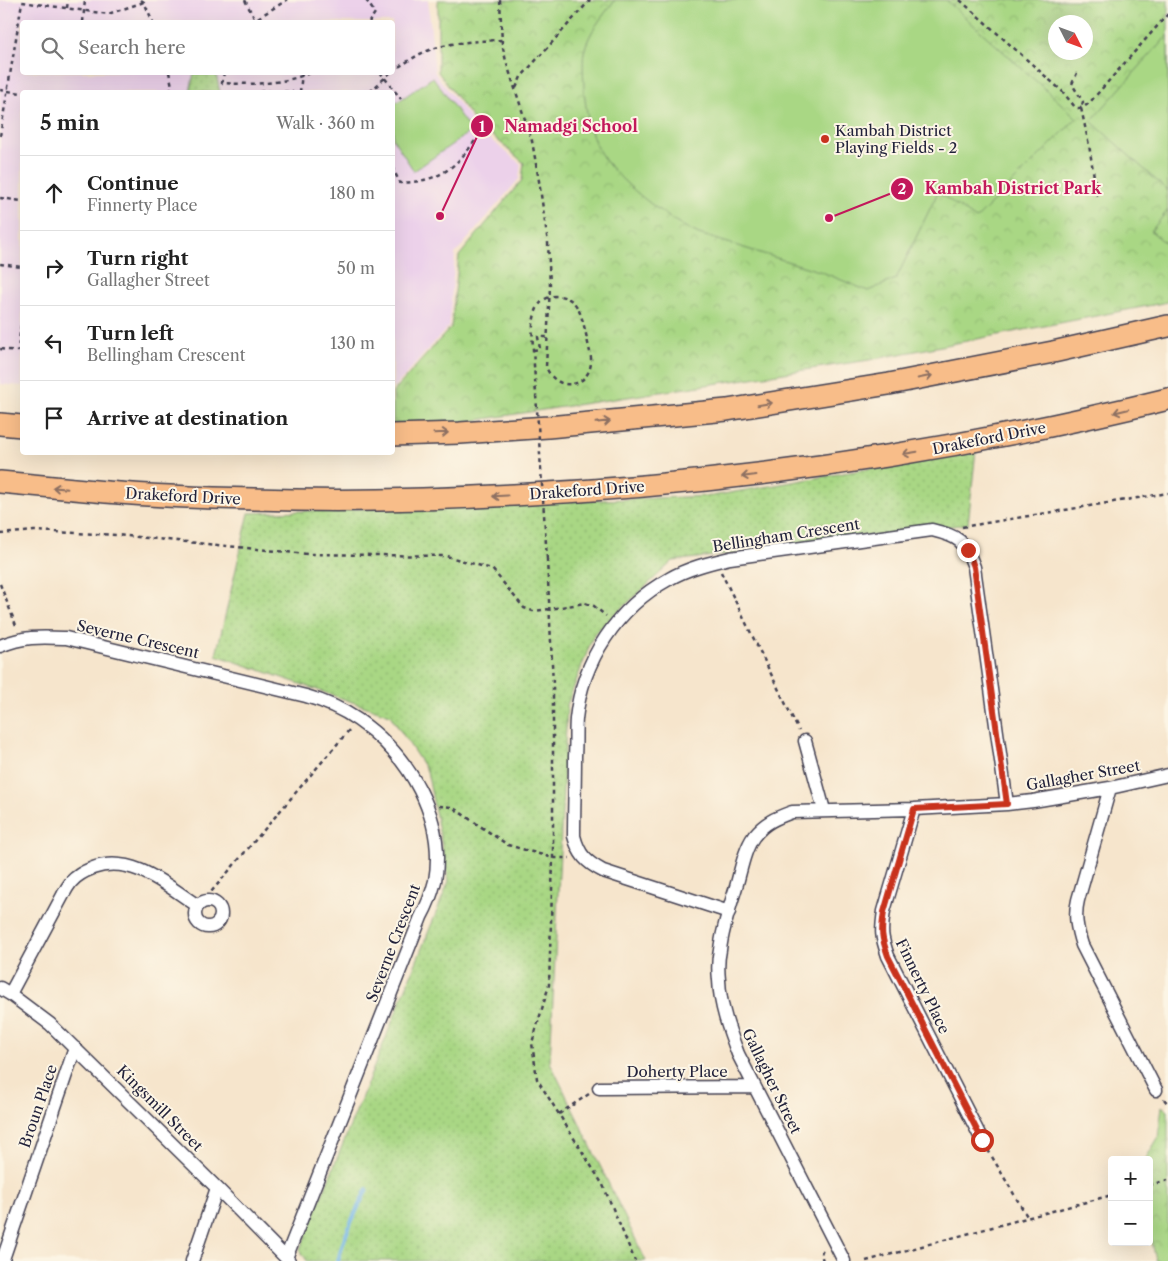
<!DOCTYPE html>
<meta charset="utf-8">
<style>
:root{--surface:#fff;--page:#f2f2f2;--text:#222;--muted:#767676;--line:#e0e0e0}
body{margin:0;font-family:"Libre Caslon Text",serif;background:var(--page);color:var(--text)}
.controls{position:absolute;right:15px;bottom:15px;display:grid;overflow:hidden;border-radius:5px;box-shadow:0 5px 20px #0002}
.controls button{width:45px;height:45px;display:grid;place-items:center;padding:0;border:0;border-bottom:1px solid var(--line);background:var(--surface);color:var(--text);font:25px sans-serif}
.compass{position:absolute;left:1048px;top:15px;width:45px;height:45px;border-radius:50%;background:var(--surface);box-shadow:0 5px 20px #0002;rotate:132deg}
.stop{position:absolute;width:15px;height:15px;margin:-11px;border:4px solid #c8321e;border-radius:50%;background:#fff}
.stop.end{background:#c8321e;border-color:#fff;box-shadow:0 1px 5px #0008}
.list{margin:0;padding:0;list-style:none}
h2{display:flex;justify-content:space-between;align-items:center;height:65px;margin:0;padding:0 20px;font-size:21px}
h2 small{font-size:16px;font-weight:400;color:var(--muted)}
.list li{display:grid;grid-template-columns:32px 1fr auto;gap:15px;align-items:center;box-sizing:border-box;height:75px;padding:0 20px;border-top:1px solid var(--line)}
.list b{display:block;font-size:19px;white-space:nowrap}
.list p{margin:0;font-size:16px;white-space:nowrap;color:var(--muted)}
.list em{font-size:16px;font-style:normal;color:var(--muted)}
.icon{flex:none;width:28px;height:28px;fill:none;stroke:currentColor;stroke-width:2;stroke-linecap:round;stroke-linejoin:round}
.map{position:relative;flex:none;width:1168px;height:1261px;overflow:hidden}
.search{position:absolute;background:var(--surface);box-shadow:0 5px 20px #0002;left:20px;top:20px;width:375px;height:55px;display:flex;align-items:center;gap:12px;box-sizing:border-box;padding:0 18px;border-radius:5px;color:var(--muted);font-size:19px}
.panel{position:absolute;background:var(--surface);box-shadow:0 5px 20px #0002;left:20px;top:90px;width:375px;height:365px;border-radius:5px}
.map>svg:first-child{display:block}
.built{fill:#ecd1ea;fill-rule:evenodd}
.grass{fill:url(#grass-dots);stroke:#667c60}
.park{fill:url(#park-crowns);stroke:#667c60;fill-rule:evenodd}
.pitch{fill:#a9d784;stroke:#667c60}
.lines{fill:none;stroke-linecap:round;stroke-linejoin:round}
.stream{stroke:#76b7ea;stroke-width:4}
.minor-casing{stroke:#423f51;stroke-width:15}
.trunk-casing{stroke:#423f51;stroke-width:24}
.path{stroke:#423f51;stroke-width:2.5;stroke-dasharray:4 4;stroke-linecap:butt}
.minor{stroke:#fff;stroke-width:12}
.trunk{stroke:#f8bd89;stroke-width:21}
.path-bridge{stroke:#423f51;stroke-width:2.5;stroke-dasharray:4 4;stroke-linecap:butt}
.oneway{stroke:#8d7062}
.route{stroke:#c8321e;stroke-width:6}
.poi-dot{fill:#c8321e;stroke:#fcf5e5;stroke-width:2}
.labels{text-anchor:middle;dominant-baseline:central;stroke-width:4;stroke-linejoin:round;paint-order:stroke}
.poi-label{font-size:15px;fill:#22223b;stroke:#fcf5e5;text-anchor:start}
.street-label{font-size:15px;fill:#22223b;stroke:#fcf5e5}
.leader{fill:none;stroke:#c2185b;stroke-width:2}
.callout-dot{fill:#c2185b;stroke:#fcf5e5;stroke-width:2}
.mark-label{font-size:15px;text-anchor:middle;font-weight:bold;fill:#fff}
.callout-label{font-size:16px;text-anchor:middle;font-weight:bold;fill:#c2185b;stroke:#fcf5e5;stroke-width:4;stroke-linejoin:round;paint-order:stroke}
</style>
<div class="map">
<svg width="1168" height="1261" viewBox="0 0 1168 1261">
<defs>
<pattern id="grass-dots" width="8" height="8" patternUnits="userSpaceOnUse" patternTransform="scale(1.25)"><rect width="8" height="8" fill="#a9d784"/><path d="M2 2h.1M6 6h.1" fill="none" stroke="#91b873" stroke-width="1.8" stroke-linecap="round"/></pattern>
<pattern id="park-crowns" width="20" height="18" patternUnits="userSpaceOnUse" patternTransform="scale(1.25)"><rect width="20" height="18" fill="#a9d784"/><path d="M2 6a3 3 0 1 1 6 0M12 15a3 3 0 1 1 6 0" fill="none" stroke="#91b873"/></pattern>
</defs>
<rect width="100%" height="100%" fill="#fcf5e5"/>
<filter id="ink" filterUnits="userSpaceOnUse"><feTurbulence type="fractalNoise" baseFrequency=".02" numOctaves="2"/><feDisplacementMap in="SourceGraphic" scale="10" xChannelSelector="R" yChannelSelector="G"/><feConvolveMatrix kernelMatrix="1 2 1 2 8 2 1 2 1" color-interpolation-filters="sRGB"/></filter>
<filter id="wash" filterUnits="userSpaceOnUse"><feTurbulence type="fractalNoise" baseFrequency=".0096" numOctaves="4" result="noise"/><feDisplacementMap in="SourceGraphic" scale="20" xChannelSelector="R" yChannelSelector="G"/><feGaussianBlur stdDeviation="1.12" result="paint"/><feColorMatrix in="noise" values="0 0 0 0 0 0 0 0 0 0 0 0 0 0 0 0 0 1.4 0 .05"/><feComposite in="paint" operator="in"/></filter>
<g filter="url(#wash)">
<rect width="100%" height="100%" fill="#f6e5cc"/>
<path class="built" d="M0 0H428L435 73 479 130 521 164 519 179 455 254 449 326 393 389 392 92H22V386L0 384ZM22 22H392V72H22Z"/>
<path class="grass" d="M194 73 206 75 216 74 220 92H190Z
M976 450 968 524 673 561 594 634 567 705 550 1062 646 1261H307L300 1250 449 881 427 771 390 715 216 655 249 513 712 496Z"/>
<path class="park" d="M438 0H1168V302L869 360 458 423 393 424V392L451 327 459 256 522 180 524 163 472 118 438 72ZM1056 22H1086V52H1056Z
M1162 1106 1168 1111V1261H1156L1149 1227V1160H1145L1158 1138Z"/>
<path class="pitch" d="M615 0H946L1077 118 976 219 938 192 896 279 868 291 822 272 699 234C669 221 613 178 598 149 589 131 586 110 584 90 584 78 582 64 584 52 589 31 603 16 615 0Z
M1168 35V191L1091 121Z
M433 77 471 131 414 171 393 139V105Z
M1168 210V245L1151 231Z"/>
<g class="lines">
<path class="stream" d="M338 1261C344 1235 355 1213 367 1189"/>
</g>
</g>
<g filter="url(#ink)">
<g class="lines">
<g class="minor-casing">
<path id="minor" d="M0 646C24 636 40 637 66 638L306 696C324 701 342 709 358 720 409 755 446 818 435 881 432 893 427 906 421 917L286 1258
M805 741 824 810
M1110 788 1078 900C1074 916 1077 929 1082 945L1156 1090
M914 809 884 911C881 932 881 936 888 956L982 1140
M195 914a13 13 0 1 1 26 0a13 13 0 1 1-26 0Z
M729 912 603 871C586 862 579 855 574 836 574 810 575 783 575 756 576 744 575 731 576 719 582 660 618 607 669 579 688 568 709 563 730 558L932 530C960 537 964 540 974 567L1007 804
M0 988 10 994 50 1024 217 1188 289 1261
M10 994 63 895C65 891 68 886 71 882 77 875 85 871 93 868 133 854 167 886 198 906
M599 1088 755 1087
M3 1259 75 1048
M192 1261 217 1188
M844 1261 738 1054C729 1030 720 1006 719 980 718 971 718 959 720 950 722 930 730 906 736 887 741 870 744 850 754 836 765 822 776 818 792 812L914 809 1007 804 1033 801 1110 788 1168 775"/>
</g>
<g class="trunk-casing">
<path id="trunk" d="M0 424 22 426
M392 435 460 433 548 427 727 410 889 384 1053 352 1168 326
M0 482C35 485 71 489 106 492 155 496 205 498 254 499 340 502 427 500 514 495 735 484 953 452 1168 399"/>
</g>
<path class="path" d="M141 0 144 2 153 22
M245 0 255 20
M366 0 375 13 369 22
M500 0 502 44 506 61 532 141 539 181 548 243 550 286 546 367C559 398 598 384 590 352
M960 0 1062 91 1075 107C1081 110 1086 106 1091 101L1168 14
M67 8 68 0
M83 22 85 0
M251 22 287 0
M392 71C402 65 411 59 420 54 445 42 474 41 502 40
M169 72 172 86 170 92
M224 72 222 83C252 85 285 84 312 72
M380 72 401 99
M1077 73 1072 84 1083 102 1081 108 1089 145 1097 196
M516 88 521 77 590 0
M0 90 22 93
M260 92 266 91 293 92
M300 92 302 72
M370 92 391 72
M0 136 22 2 108 14 144 2
M392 167 400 183C443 181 456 167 480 134
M0 198 22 201
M0 264 22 267
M0 349 18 351 22 317
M533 350 540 349 538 337H547
M962 527 1168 493
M0 534 34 531 117 535 307 554 446 556 492 569 524 608 533 611 550 609 585 603 594 606 606 616
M547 559 553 684V858L549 985 532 1043 537 1079 603 1185 635 1261
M721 572 799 731
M0 584 17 628
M439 806 452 807 508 845 553 858H570
M209 899 211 892 350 729
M1164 1099 1168 1104
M559 1114 589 1094
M988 1150 1028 1218
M1149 1185 1168 1180
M823 1261 821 1254 823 1248
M866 1261 1112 1195"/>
<use href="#minor" class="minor"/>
<use href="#trunk" class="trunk"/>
<path class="path-bridge" d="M547 559 533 350C532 331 530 296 557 296 565 296 573 300 577 307 583 316 587 340 590 352"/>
</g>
<defs><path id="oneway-shaft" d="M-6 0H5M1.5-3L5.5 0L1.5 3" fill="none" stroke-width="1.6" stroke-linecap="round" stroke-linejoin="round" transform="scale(1.25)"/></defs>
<g class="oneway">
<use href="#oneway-shaft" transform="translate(925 377) rotate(-11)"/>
<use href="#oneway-shaft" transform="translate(765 404) rotate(-9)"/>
<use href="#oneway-shaft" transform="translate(1121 411) rotate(166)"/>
<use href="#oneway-shaft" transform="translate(603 422) rotate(-6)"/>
<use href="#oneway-shaft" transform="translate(441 433) rotate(-2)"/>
<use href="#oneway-shaft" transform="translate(910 453) rotate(170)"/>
<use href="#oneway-shaft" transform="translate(749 476) rotate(173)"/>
<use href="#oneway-shaft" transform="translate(60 488) rotate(-175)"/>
<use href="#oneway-shaft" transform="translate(500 496) rotate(177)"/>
</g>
</g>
<g class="lines" filter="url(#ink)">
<path class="route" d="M968 550 974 567 1007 804 914 809 884 912C881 932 881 936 888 956L982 1140"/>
</g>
<circle class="poi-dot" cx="825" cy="139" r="5"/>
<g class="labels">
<g class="poi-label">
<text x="835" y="130">Kambah District<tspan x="835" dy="17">Playing Fields - 2</tspan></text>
</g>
<g class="street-label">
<text transform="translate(989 438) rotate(-11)">Drakeford Drive</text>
<text transform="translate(587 490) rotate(-4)">Drakeford Drive</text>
<text transform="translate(183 496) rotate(3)">Drakeford Drive</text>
<text transform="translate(786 535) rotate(-9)">Bellingham Crescent</text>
<text transform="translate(138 639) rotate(13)">Severne Crescent</text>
<text transform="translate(1083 775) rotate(-10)">Gallagher Street</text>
<text transform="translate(393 943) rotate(-69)">Severne Crescent</text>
<text transform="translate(923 986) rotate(64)">Finnerty Place</text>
<text x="677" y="1071">Doherty Place</text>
<text transform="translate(772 1081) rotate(64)">Gallagher Street</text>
<text transform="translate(38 1106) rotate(-71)">Broun Place</text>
<text transform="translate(160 1108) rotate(45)">Kingsmill Street</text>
</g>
</g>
<path class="leader" d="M440 216L482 126M829 218L902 189"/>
<g class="callout-dot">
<circle cx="440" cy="216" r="5"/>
<circle cx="829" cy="218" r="5"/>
<circle cx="482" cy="126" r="12"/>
<circle cx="902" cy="189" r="12"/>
</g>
<g class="mark-label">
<text x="482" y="132">1</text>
<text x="902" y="194">2</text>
</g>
<g class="callout-label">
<text x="571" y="132">Namadgi School</text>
<text x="1013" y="194">Kambah District Park</text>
</g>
</svg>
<div class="controls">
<button>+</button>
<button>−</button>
</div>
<svg class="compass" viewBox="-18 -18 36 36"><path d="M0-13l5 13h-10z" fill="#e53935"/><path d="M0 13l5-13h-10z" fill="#767676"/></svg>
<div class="stop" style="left:982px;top:1140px"></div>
<div class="stop end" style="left:968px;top:550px"></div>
<div class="search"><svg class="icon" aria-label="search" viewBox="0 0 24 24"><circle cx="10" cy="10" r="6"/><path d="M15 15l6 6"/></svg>Search here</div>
<section class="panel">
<h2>5 min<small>Walk · 360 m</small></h2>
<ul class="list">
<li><svg class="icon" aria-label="ahead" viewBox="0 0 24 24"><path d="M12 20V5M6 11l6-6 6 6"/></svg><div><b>Continue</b><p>Finnerty Place</p></div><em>180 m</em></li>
<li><svg class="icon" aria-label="right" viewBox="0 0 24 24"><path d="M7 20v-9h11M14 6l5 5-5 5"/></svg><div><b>Turn right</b><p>Gallagher Street</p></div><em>50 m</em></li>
<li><svg class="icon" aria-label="left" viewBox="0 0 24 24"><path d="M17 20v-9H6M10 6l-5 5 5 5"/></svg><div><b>Turn left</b><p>Bellingham Crescent</p></div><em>130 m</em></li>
<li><svg class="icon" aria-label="arrive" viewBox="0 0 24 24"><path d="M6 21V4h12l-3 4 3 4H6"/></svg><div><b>Arrive at destination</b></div></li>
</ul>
</section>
</div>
